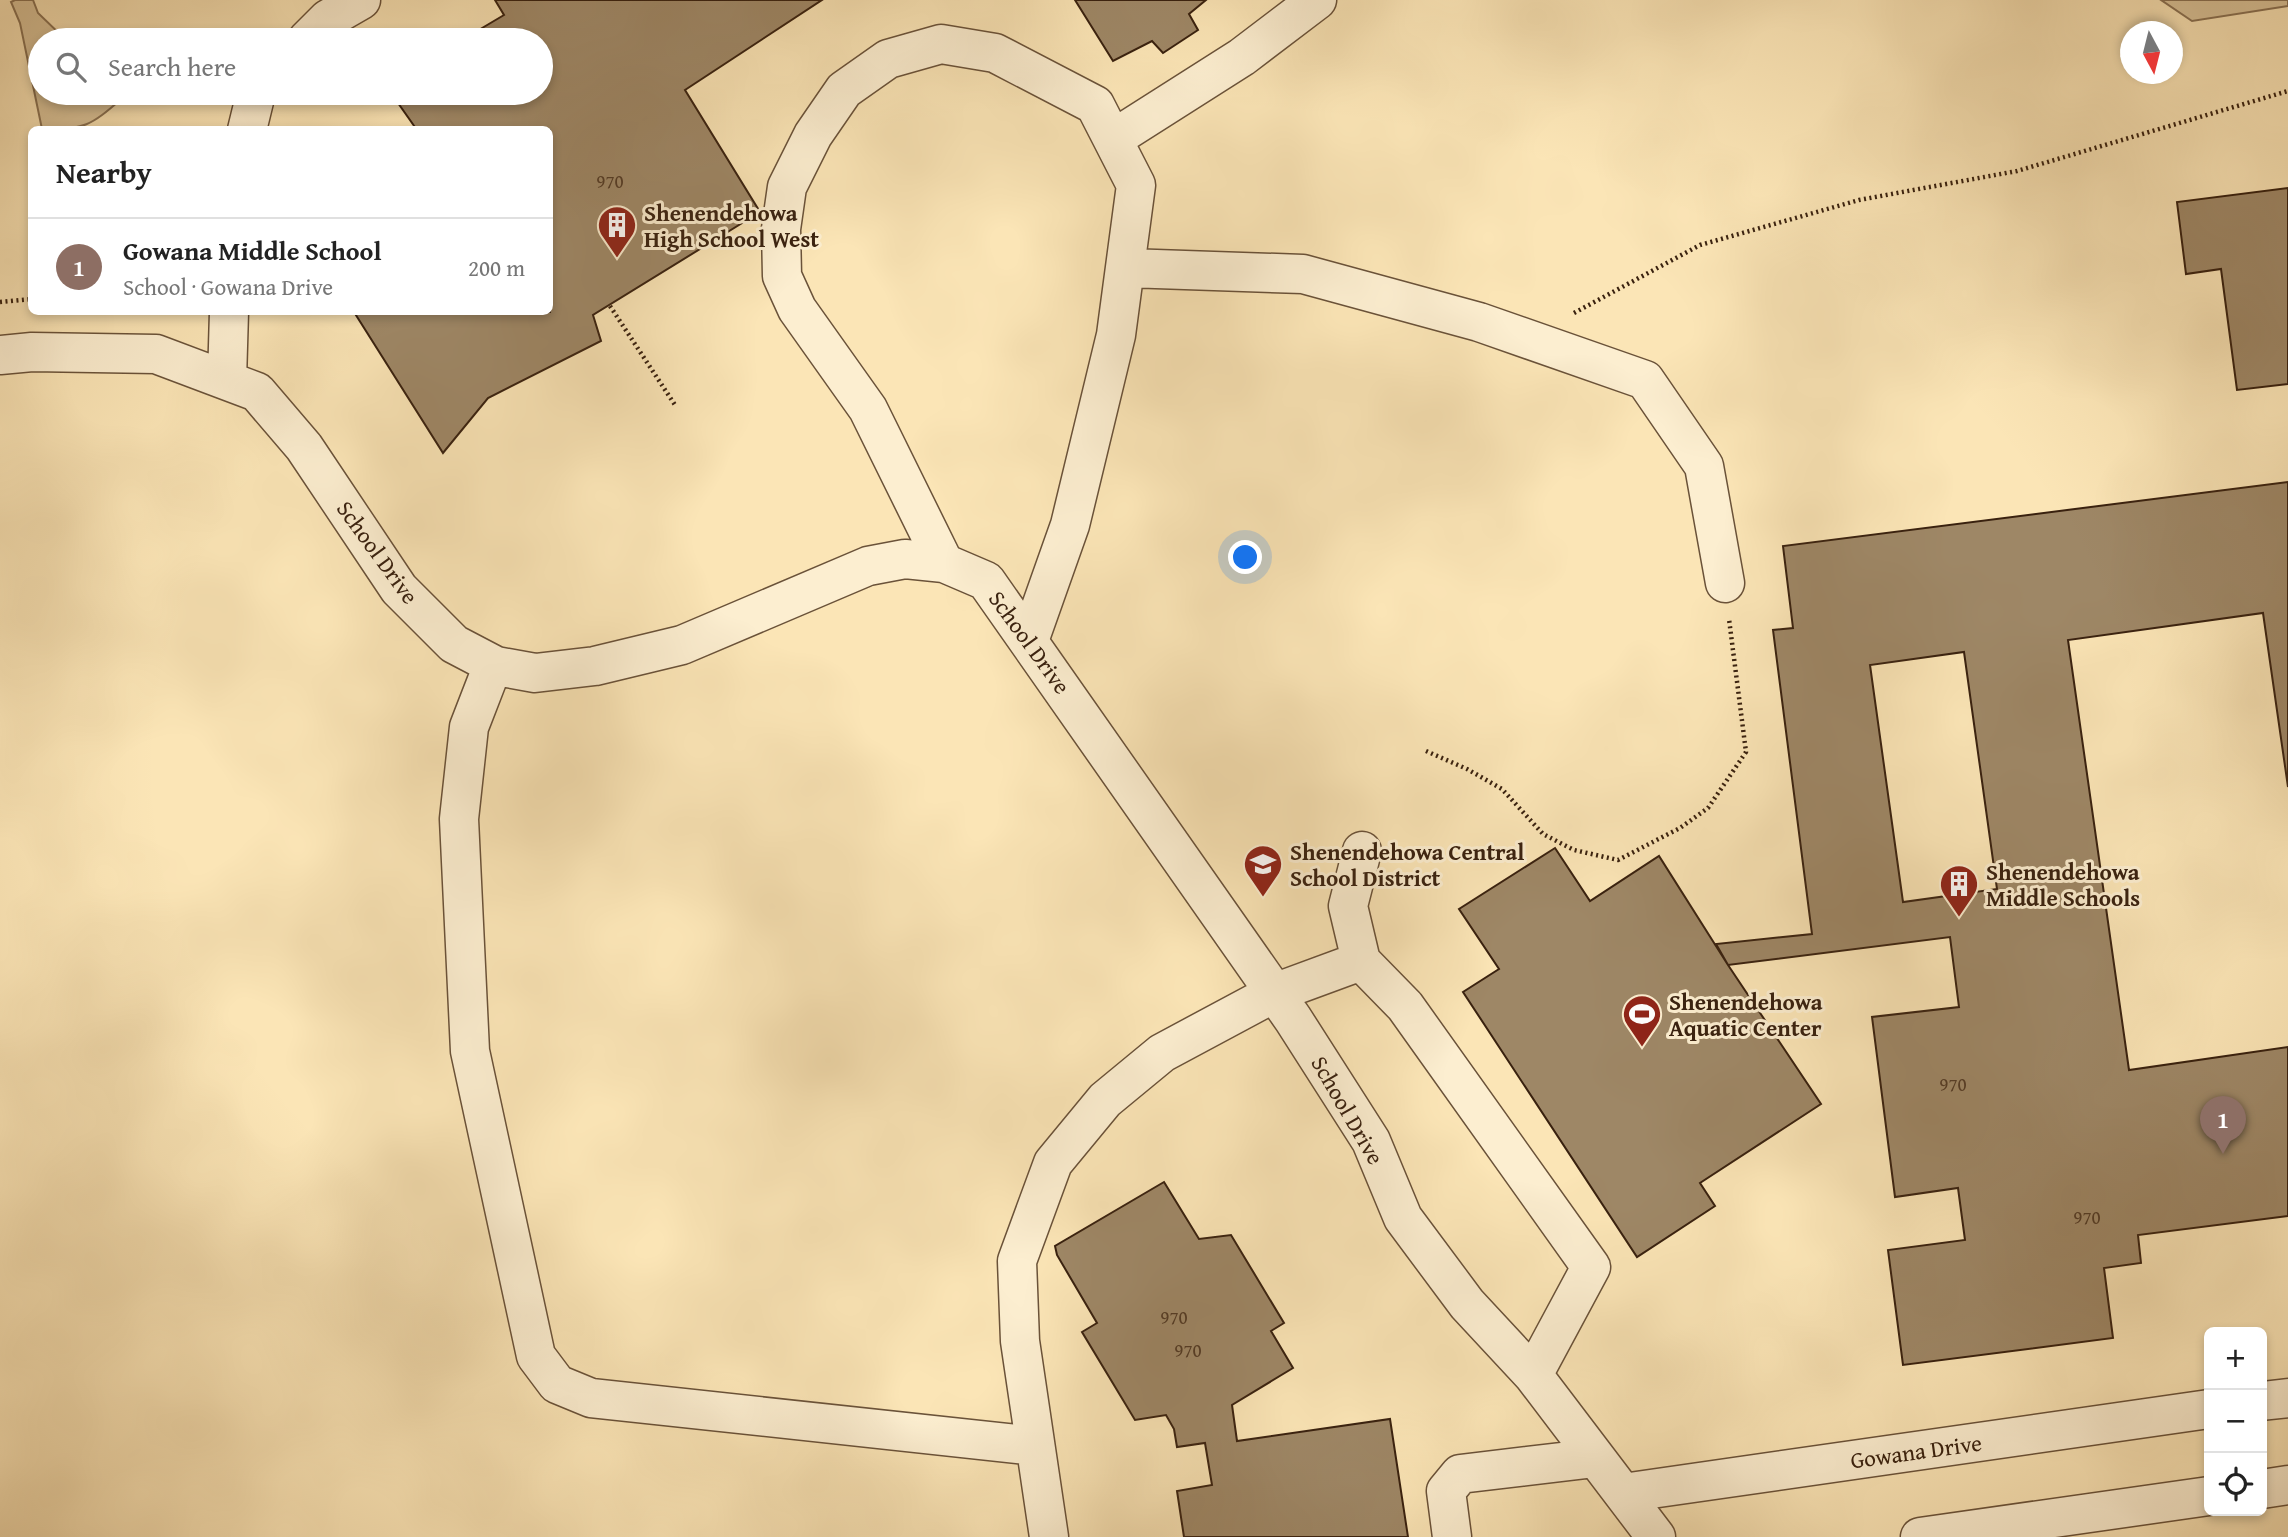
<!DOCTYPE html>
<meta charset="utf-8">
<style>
:root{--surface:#fff;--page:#f2f2f2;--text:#222;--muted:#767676;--line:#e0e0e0;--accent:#ea580c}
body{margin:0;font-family:"Gentium Book Plus",serif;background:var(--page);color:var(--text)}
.controls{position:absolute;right:21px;bottom:21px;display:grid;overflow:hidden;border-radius:10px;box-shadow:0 4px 10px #0003}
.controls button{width:63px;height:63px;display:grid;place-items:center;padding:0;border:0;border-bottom:2px solid var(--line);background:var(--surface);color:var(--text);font:35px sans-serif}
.compass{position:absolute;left:2120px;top:21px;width:63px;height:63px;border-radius:50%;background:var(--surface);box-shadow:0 4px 10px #0003;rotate:173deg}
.you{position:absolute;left:1246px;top:558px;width:24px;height:24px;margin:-18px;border:5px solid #fff;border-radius:50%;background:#1a73e8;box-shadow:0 0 0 10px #1a73e833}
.badge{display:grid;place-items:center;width:46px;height:46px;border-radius:50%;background:var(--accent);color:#fff;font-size:23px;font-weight:700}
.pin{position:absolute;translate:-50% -58px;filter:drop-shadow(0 2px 4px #0008)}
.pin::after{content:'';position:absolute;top:37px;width:24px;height:21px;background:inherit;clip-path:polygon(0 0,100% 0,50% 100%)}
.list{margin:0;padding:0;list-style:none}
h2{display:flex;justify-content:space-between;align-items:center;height:91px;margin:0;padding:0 28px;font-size:30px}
h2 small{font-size:23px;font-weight:400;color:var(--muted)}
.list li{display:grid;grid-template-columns:46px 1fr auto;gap:21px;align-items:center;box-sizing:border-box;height:98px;padding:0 28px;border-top:2px solid var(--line)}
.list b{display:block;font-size:26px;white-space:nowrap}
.list p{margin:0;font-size:23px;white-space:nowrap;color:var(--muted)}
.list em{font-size:23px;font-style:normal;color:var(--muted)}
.icon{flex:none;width:38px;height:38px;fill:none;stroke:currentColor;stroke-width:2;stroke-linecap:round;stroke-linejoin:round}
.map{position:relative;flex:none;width:2288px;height:1537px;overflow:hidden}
.search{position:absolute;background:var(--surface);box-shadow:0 4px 10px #0003;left:28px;top:28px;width:525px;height:77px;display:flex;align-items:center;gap:18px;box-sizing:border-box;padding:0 24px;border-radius:38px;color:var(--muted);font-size:26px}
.panel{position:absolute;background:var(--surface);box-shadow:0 4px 10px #0003;left:28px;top:126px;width:525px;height:189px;border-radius:10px}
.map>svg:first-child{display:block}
.green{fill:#dac49a;stroke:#8a7254;stroke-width:2}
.building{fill:#9e8766;stroke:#39210f;stroke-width:2;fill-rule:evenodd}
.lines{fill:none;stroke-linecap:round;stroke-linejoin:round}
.minor-casing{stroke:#6a5239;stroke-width:41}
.path{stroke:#39210f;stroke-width:4.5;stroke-dasharray:2 3.5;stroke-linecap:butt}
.minor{stroke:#fceed0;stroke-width:38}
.labels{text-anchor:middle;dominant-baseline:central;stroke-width:6;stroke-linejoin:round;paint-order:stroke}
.number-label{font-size:19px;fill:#523a25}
.poi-label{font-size:23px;font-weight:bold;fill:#39210f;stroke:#fceed0;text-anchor:start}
.street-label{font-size:23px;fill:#39210f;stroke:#fceed0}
</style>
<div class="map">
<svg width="2288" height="1537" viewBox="0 0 2288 1537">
<rect width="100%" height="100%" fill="#fbe5b6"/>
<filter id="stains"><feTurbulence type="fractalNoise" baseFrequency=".00286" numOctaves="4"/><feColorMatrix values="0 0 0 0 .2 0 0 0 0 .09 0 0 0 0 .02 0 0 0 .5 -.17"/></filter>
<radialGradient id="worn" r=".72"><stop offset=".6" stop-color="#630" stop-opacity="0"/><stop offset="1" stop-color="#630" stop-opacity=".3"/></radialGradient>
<path class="green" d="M15 0H33L38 13 66 40H40V93H121L125 96C91 125 87 130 42 129L20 23 11 2Z
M2161 0H2288V6L2192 21Z"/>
<path class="building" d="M495 0H822L685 90 760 212 593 315 601 341 488 398 443 453 354 312H550V130H417L391 93H541V40H462L504 15Z
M1075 0H1206L1189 14 1198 30 1163 53 1152 41 1113 61Z
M2288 188V384L2237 390 2221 269 2186 274 2177 202Z
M2288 482V787L2263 613 2068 640 2129 1070 2288 1047V1216L2138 1235 2141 1263 2104 1268 2113 1338 1903 1365 1888 1250 1965 1240 1958 1188 1895 1197 1872 1017 1959 1007 1950 937 1728 965 1716 944 1812 934 1773 630 1793 628 1783 546ZM1964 652 1997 889 1903 902 1870 665Z
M1555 848 1590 901 1659 856 1728 965 1821 1104 1700 1183 1715 1206 1637 1257 1463 992 1499 969 1459 909Z
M1164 1182 1199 1239 1231 1235 1284 1323 1271 1331 1293 1368 1232 1405 1237 1441 1390 1419 1408 1537H1184L1177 1491 1212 1485 1205 1443 1177 1447 1174 1429 1166 1415 1135 1420 1082 1332 1097 1323 1057 1255 1055 1246Z"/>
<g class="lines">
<g class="minor-casing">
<path id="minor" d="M307 40 328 19 361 0
M247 130 256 93
M1113 139 1242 57 1317 0
M1127 268 1303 274 1479 322 1645 380 1704 466 1725 583
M0 355 32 352 156 354 257 392 304 447 399 589 454 644 496 666 535 673 595 666 682 645 868 566 905 559 944 563 986 581 1293 1019 1371 1141 1403 1218 1467 1304 1533 1375 1656 1537
M227 380 229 312
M944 563 868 409 797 309 782 276 781 229 787 187 813 135 844 90 888 59 941 44 995 53 1095 105 1136 185 1116 335 1070 525 1029 641
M493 665 469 727 459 819 470 1051 536 1356 557 1384 591 1398 1035 1446
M1362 851 1348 906 1361 961 1405 1006 1591 1267 1533 1375
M2262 1401 2288 1398
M2262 1489 2288 1485
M1623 1493 2209 1409
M1049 1537 1020 1341 1017 1261 1053 1163 1105 1100 1162 1053 1274 993 1361 961
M1452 1537 1446 1491 1460 1474 1595 1458
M1920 1537 2209 1496"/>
</g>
<path class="path" d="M0 302 32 299
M610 306 675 405
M1574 313 1700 245 1859 200 2017 171 2288 91
M1426 751 1467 769 1502 789 1543 834 1574 850 1618 860 1680 828 1708 808 1746 752 1729 619"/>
<use href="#minor" class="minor"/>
</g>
<defs>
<g id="building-pin" transform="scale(2.0125)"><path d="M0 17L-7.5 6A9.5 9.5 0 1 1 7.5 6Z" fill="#8f2418" stroke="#fceed0"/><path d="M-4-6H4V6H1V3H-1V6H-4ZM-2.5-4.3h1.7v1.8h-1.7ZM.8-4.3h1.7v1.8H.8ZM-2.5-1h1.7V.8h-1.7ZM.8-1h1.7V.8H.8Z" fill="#fff"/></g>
<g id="school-pin" transform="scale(2.0125)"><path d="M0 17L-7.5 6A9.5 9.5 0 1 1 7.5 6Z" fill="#8f2418" stroke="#fceed0"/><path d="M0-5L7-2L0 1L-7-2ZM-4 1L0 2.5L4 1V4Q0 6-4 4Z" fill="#fff"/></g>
<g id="stadium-pin" transform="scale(2.0125)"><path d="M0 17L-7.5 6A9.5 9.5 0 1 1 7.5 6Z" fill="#8f2418" stroke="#fceed0"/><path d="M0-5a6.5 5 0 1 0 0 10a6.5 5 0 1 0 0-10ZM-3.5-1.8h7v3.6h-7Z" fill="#fff"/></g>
</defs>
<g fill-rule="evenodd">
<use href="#building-pin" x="617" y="225"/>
<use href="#school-pin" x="1263" y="864"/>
<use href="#building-pin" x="1959" y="884"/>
<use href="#stadium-pin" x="1642" y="1014"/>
</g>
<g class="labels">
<g class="number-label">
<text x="610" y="181">970</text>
<text x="1953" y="1084">970</text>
<text x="2087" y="1217">970</text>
<text x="1174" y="1317">970</text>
<text x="1188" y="1350">970</text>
</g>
<g class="poi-label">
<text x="644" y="212">Shenendehowa<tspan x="644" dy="26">High School West</tspan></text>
<text x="1290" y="851">Shenendehowa Central<tspan x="1290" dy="26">School District</tspan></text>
<text x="1986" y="871">Shenendehowa<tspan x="1986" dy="26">Middle Schools</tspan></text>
<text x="1669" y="1001">Shenendehowa<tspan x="1669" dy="26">Aquatic Center</tspan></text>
</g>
<g class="street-label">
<text transform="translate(378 552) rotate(54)">School Drive</text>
<text transform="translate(1030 642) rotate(54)">School Drive</text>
<text transform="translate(1348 1110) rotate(60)">School Drive</text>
<text transform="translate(1916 1451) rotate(-8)">Gowana Drive</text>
</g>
</g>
<rect width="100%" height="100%" filter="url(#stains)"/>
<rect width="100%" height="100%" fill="url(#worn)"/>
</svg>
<div class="controls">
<button>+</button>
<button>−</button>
<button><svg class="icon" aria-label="locate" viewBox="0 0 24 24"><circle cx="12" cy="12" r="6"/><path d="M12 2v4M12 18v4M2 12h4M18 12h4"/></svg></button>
</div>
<svg class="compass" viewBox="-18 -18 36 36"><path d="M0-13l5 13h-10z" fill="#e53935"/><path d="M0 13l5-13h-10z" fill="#767676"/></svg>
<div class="you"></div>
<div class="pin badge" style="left:2223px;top:1154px;background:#8d6e63">1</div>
<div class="search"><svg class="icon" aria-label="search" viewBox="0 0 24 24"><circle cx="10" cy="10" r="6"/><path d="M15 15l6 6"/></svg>Search here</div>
<section class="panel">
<h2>Nearby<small></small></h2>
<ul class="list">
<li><span class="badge" style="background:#8d6e63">1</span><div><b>Gowana Middle School</b><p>School · Gowana Drive</p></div><em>200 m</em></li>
</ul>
</section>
</div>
